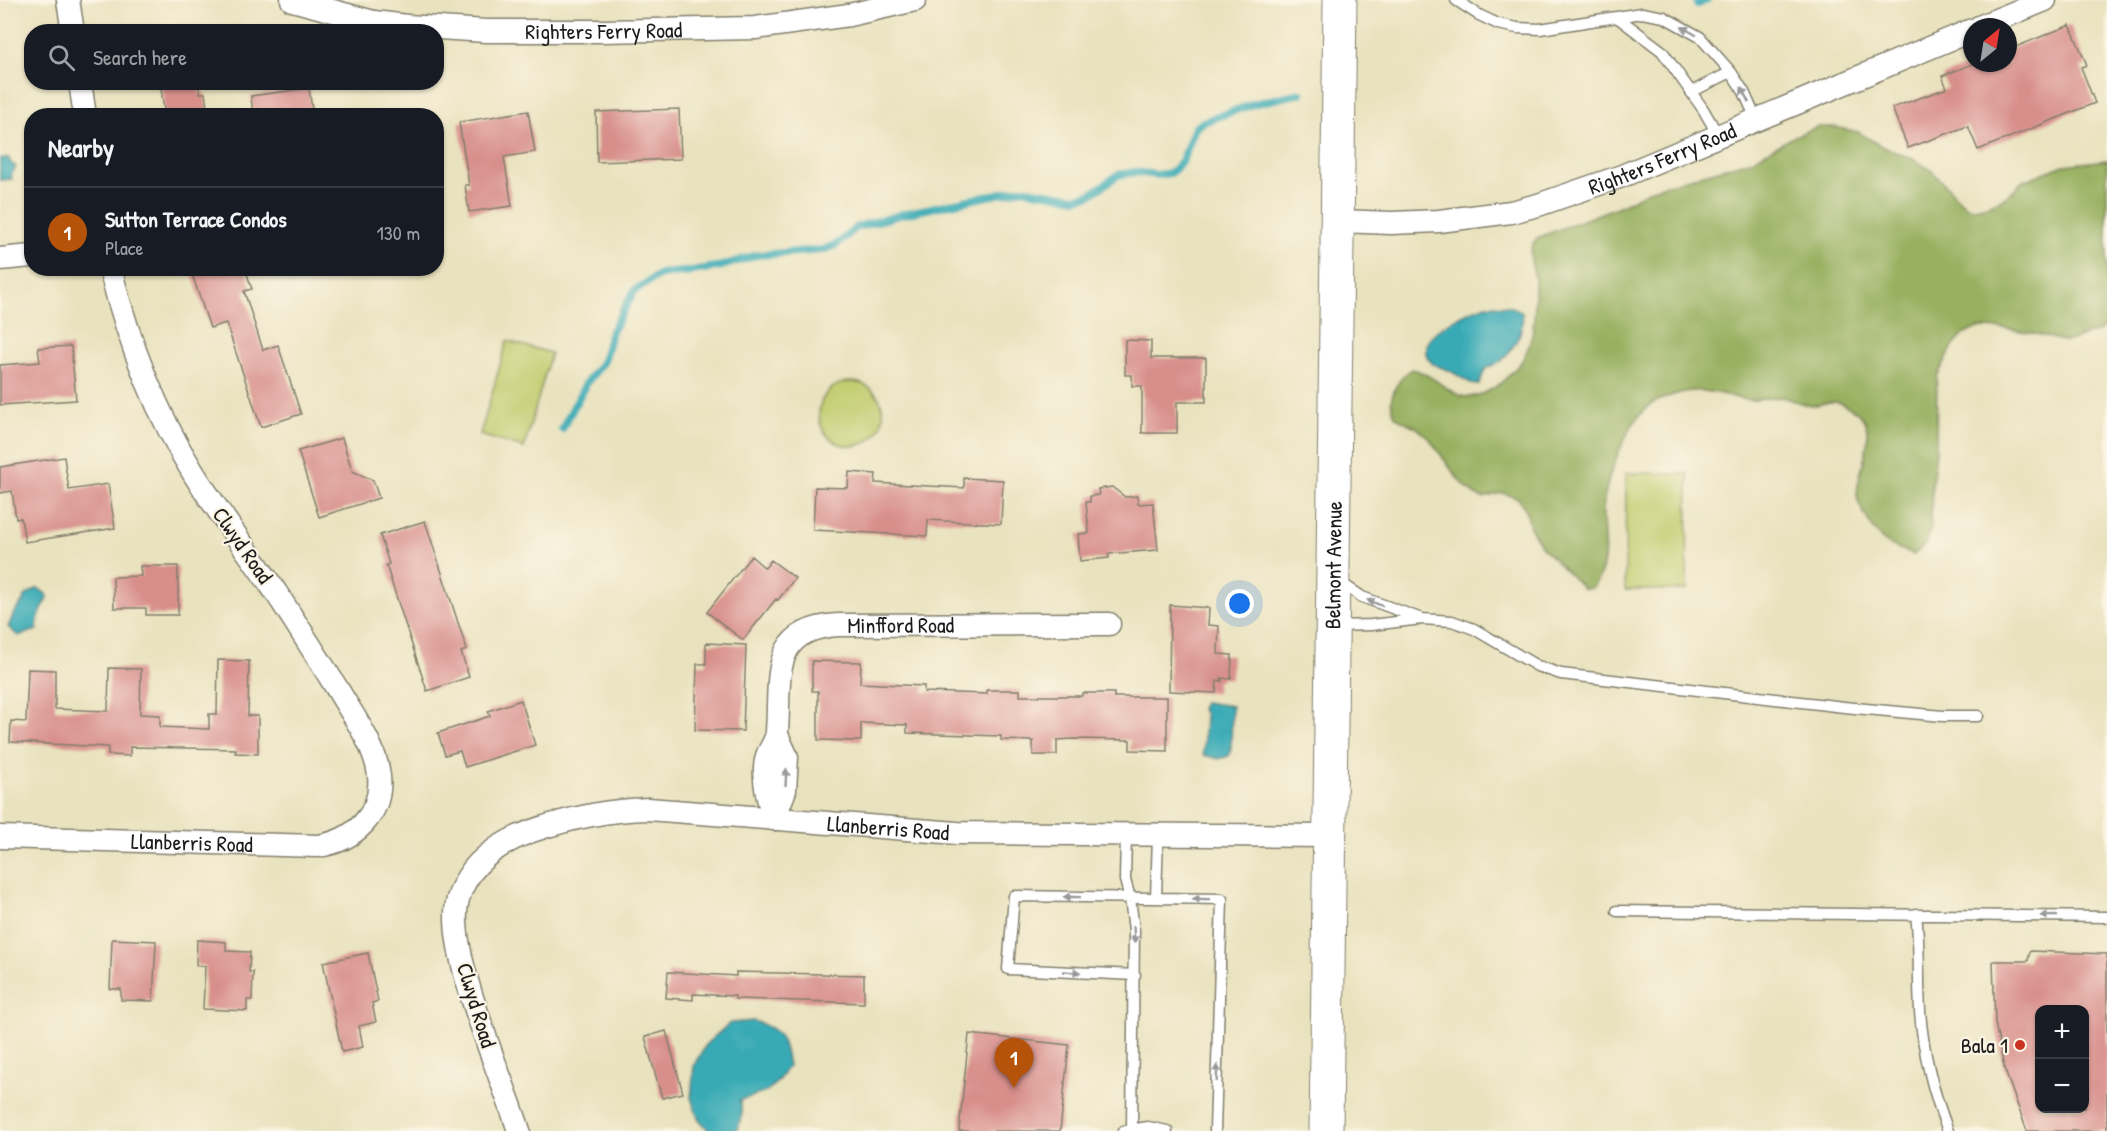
<!DOCTYPE html>
<meta charset="utf-8">
<style>
:root{--surface:#171b24;--page:#242831;--text:#f1f3f6;--muted:#9ea1a6;--line:#363941;--accent:#b45309}
body{margin:0;font-family:"Patrick Hand",sans-serif;background:var(--page);color:var(--text)}
.controls{position:absolute;right:18px;bottom:18px;display:grid;overflow:hidden;border-radius:12px;box-shadow:0 2px 4px #0004}
.controls button{width:54px;height:54px;display:grid;place-items:center;padding:0;border:0;border-bottom:2px solid var(--line);background:var(--surface);color:var(--text);font:30px sans-serif}
.compass{position:absolute;left:1963px;top:18px;width:54px;height:54px;border-radius:50%;background:var(--surface);box-shadow:0 2px 4px #0004;rotate:30deg}
.you{position:absolute;left:1240px;top:604px;width:21px;height:21px;margin:-15px;border:4px solid #fff;border-radius:50%;background:#1a73e8;box-shadow:0 0 0 9px #1a73e833}
.badge{display:grid;place-items:center;width:39px;height:39px;border-radius:50%;background:var(--accent);color:#fff;font-size:20px;font-weight:700}
.pin{position:absolute;translate:-50% -50px;filter:drop-shadow(0 2px 3px #0008)}
.pin::after{content:'';position:absolute;top:32px;width:21px;height:18px;background:inherit;clip-path:polygon(0 0,100% 0,50% 100%)}
.list{margin:0;padding:0;list-style:none}
h2{display:flex;justify-content:space-between;align-items:center;height:78px;margin:0;padding:0 24px;font-size:26px}
h2 small{font-size:20px;font-weight:400;color:var(--muted)}
.list li{display:grid;grid-template-columns:39px 1fr auto;gap:18px;align-items:center;box-sizing:border-box;height:90px;padding:0 24px;border-top:2px solid var(--line)}
.list b{display:block;font-size:22px;white-space:nowrap}
.list p{margin:0;font-size:20px;white-space:nowrap;color:var(--muted)}
.list em{font-size:20px;font-style:normal;color:var(--muted)}
.icon{flex:none;width:33px;height:33px;fill:none;stroke:currentColor;stroke-width:2;stroke-linecap:round;stroke-linejoin:round}
.map{position:relative;flex:none;width:2107px;height:1131px;overflow:hidden}
.search{position:absolute;background:var(--surface);box-shadow:0 2px 4px #0004;left:24px;top:24px;width:420px;height:66px;display:flex;align-items:center;gap:15px;box-sizing:border-box;padding:0 21px;border-radius:24px;color:var(--muted);font-size:22px}
.panel{position:absolute;background:var(--surface);box-shadow:0 2px 4px #0004;left:24px;top:108px;width:420px;height:168px;border-radius:24px}
.map>svg:first-child{display:block}
.green{fill:#c1cc6e;stroke:#6e7445;stroke-width:1.5}
.forest{fill:#98b061;stroke:#5a663e;stroke-width:1.5}
.water{fill:#39aab5;stroke:#2a6368;stroke-width:1.5}
.lines{fill:none;stroke-linecap:round;stroke-linejoin:round}
.stream{stroke:#39aab5;stroke-width:8}
.building{fill:#d88f8c;fill-rule:evenodd}
.lane-casing{stroke:#827f6d;stroke-width:13}
.street-casing{stroke:#827f6d;stroke-width:25}
.primary-casing{stroke:#827f6d;stroke-width:35}
.lane{stroke:#fff;stroke-width:10}
.street{stroke:#fff;stroke-width:22}
.primary{stroke:#fff;stroke-width:33}
.oneway{fill:#999}
.poi-dot{fill:#c8321e;stroke:#fcf5e5;stroke-width:2}
.labels{text-anchor:middle;dominant-baseline:central;stroke-width:4.5;stroke-linejoin:round;paint-order:stroke}
.street-label{font-size:22px;fill:#1c1c1c;stroke:#fcf5e5}
.poi-label{font-size:22px;fill:#1c1c1c;stroke:#fcf5e5;text-anchor:end}
</style>
<div class="map">
<svg width="2107" height="1131" viewBox="0 0 2107 1131">
<rect width="100%" height="100%" fill="#fcf5e5"/>
<filter id="ink" filterUnits="userSpaceOnUse"><feTurbulence type="fractalNoise" baseFrequency=".0167" numOctaves="2"/><feDisplacementMap in="SourceGraphic" scale="12" xChannelSelector="R" yChannelSelector="G"/><feConvolveMatrix kernelMatrix="1 2 1 2 8 2 1 2 1" color-interpolation-filters="sRGB"/></filter>
<filter id="wash" filterUnits="userSpaceOnUse"><feTurbulence type="fractalNoise" baseFrequency=".008" numOctaves="4" result="noise"/><feDisplacementMap in="SourceGraphic" scale="24" xChannelSelector="R" yChannelSelector="G"/><feGaussianBlur stdDeviation="1.35" result="paint"/><feColorMatrix in="noise" values="0 0 0 0 0 0 0 0 0 0 0 0 0 0 0 0 0 1.4 0 .05"/><feComposite in="paint" operator="in"/></filter>
<g filter="url(#wash)">
<rect width="100%" height="100%" fill="#e9e2be"/>
<path class="green" d="M507 341 551 353 524 448 480 435Z
M819 414a32 32 0 1 1 64 0a32 32 0 1 1-64 0Z
M1626 473 1688 474 1687 590H1625Z"/>
<path class="forest" d="M1817 127H1834L1858 132 1881 146 1915 160 1931 170 1967 207 1975 208 1991 204 2006 197 2023 181 2064 165 2107 160V326L2099 331 2066 342 2041 335 2009 329 1977 328 1963 335 1952 348 1937 377 1936 452 1932 486 1931 528 1926 543 1914 555C1887 544 1881 544 1866 517 1862 511 1858 504 1857 496 1856 475 1878 435 1861 416 1856 411 1842 402 1834 402 1826 401 1819 406 1811 405 1801 405 1791 398 1780 397 1770 397 1759 401 1748 400 1729 397 1710 389 1690 391 1676 393 1654 400 1644 410 1624 431 1603 485 1603 514 1603 543 1611 564 1592 588L1584 589 1542 547 1530 527 1526 510 1518 498 1502 493 1483 498 1475 495 1458 479 1429 438 1417 428 1396 417C1385 400 1396 381 1411 369 1432 372 1451 397 1468 397 1483 396 1498 387 1508 376 1512 372 1517 367 1521 362 1536 341 1535 306 1535 281 1534 265 1524 252 1537 238L1622 205 1652 189 1750 161 1795 136Z"/>
<path class="water" d="M0 158H9L10 162 16 167 11 175 12 179 0 180Z
M1486 305C1498 306 1512 304 1522 312 1525 332 1514 348 1500 362 1496 365 1491 365 1487 368 1482 372 1482 380 1479 385H1475C1464 381 1456 373 1446 369 1442 367 1437 367 1433 364 1404 338 1469 311 1486 305Z
M38 588 46 594 47 598 38 619 37 630 18 636 8 627 14 613 24 600 23 597Z
M1204 702 1232 706 1231 751 1229 756 1219 759 1203 755 1205 714 1201 709Z
M754 1021C781 1029 784 1039 788 1066 772 1091 769 1093 740 1100L742 1114 737 1131H709L698 1118 691 1098 694 1065 707 1043 730 1023Z"/>
<g class="lines">
<path class="stream" d="M1697 4 1707 0
M562 429 587 382 603 362 611 333 634 291 660 274 693 271 722 266 757 255 823 250 837 244 857 227 903 214 1021 189 1076 198 1090 195 1118 175 1135 172 1157 175 1171 173 1182 161 1195 128 1203 122 1253 104 1300 93"/>
</g>
<g id="blocks">
<path class="building" d="M2070 25 2087 65 2081 67 2095 103 1978 150 1968 126 1908 148 1892 108 1947 88 1942 76 1975 63H2008V50Z
M160 82H198L200 93H205L208 116H165Z
M309 88 313 116H253L251 96Z
M679 109 681 159 597 162 596 112Z
M528 111 535 152 504 157 512 206 469 212 465 185H469L459 122Z
M210 268H245L252 289 244 291 263 350 278 345 301 414 261 427 226 323 210 328 192 274Z
M1125 340 1151 341V358H1206V402H1177V433H1142V386H1132V375H1125Z
M71 346 76 400 0 405V365L40 362 38 348Z
M342 438 352 471 373 480 379 498 319 517 298 451Z
M64 457 69 490 108 484 115 528 25 542 21 518 16 519 12 491 0 493V467Z
M849 472 876 474 875 483 964 488V478L1003 480 1001 524 928 520 927 536 813 530 815 487 848 488Z
M1112 487 1125 497 1137 496 1138 504 1153 503 1158 550 1108 554 1109 558 1080 561 1078 534 1089 533 1086 502H1090V496L1099 495 1098 489Z
M425 521 467 650 461 652 469 677 427 691 386 565 389 564 380 535Z
M751 556 765 568 771 560 795 578 778 600 776 599 743 640 707 612Z
M140 566H178V615H146V608H114L113 577 141 576Z
M1170 605 1209 608 1208 625 1219 626 1218 654 1232 655 1231 679 1221 678 1222 681H1217L1216 693 1169 691Z
M706 643 746 645 743 731 695 730 697 664H706Z
M218 660 249 661 248 716H258V754L235 753 236 749 130 747V756L108 755V747L10 742 11 721 26 722 28 669 55 670V709L108 711 109 668 141 669 140 714 160 715V727L209 729V714H217Z
M812 661 861 662 860 683 924 686V692L987 694V690H1020V696H1082V693H1114V697H1167V751L1130 750V740L1073 739 1057 740V755H1033V741L1001 740V736L907 733V725L861 723V741L818 740V691H812Z
M521 700 535 745 465 767 460 751 445 755 438 733 490 716 488 711Z
M112 939 156 941 153 1001 121 1000V989H110Z
M197 940 226 942V951L250 952 249 972H253L252 1000H247V1011L203 1009 205 966 196 965Z
M2030 951 2107 954V1131H2027L2004 1068 1995 1023 1993 961H2028ZM2040 1010H2085V1108H2040Z
M368 953 378 1001 372 1003 376 1022 359 1026 363 1047 342 1052 323 962Z
M668 972 736 976V972L864 975V1003L735 999V996L693 994V1000L666 998Z
M666 1031 683 1093 662 1098 645 1037Z
M969 1034 1069 1045 1060 1131H959Z"/>
</g>
</g>
<g filter="url(#ink)">
<use href="#blocks" fill-opacity="0" stroke="#827f6d" stroke-width="1.5"/>
<g class="lines">
<g class="lane-casing">
<path id="lane" d="M1456 0 1479 15 1498 24 1517 28 1540 29 1642 13 1664 17 1700 37 1731 72 1744 92 1756 119
M1617 17 1662 51 1703 109 1718 135
M1691 92 1731 72
M1338 581 1362 597 1419 618
M1337 626 1371 625 1422 619 1452 621 1474 629 1537 666 1561 674 1844 707 1943 716H1978
M1126 835 1125 880 1130 898 1134 930 1132 1128
M1156 898 1158 836
M1617 911 2107 917
M1916 914C1920 947 1918 978 1920 1011 1923 1053 1933 1092 1948 1131
M1135 975 1008 969 1014 896 1222 899 1215 1131
M1124 1131 1148 1127 1167 1131"/>
</g>
<g class="street-casing">
<g id="street">
<path d="M68 0 73 32"/>
<path id="s1" d="M292 0 374 22 407 26 486 31H602L755 28 849 15 915 0"/>
<path d="M1979 27 2045 0"/>
<path d="M80 82 85 116"/>
<path id="s2" d="M1338 221 1392 223 1439 221 1511 212 1538 205 1622 176 1972 30"/>
<path d="M0 259 32 256"/>
<path id="s3" d="M774 819C768 800 761 777 767 756 770 748 777 740 777 731 781 679 768 629 838 625L1109 624"/>
<path d="M774 819 785 790 787 757 777 735"/>
<path id="s4" d="M0 837 318 846C354 841 383 814 379 776 376 746 353 716 338 690 318 658 298 626 277 594 250 554 220 515 194 474 155 411 128 340 110 268"/>
<path id="s5" d="M519 1131C503 1078 444 949 458 899 468 864 499 843 532 831 570 818 607 810 648 809L957 833 1329 836"/>
</g>
</g>
<g class="primary-casing">
<g id="primary">
<path id="s6" d="M1326 1131 1340 0"/>
</g>
</g>
<use href="#lane" class="lane"/>
<use href="#street" class="street"/>
<use href="#primary" class="primary"/>
</g>
<defs><path id="oneway-solid" d="M-6-.8H1V-3.2L6.5 0L1 3.2V.8H-6Z" transform="scale(1.5)"/></defs>
<g class="oneway">
<use href="#oneway-solid" transform="translate(1689 31) rotate(-150)"/>
<use href="#oneway-solid" transform="translate(1745 95) rotate(-117)"/>
<use href="#oneway-solid" transform="translate(1375 603) rotate(-158)"/>
<use href="#oneway-solid" transform="translate(786 777) rotate(-87)"/>
<use href="#oneway-solid" transform="translate(1072 897) rotate(-179)"/>
<use href="#oneway-solid" transform="translate(1201 899) rotate(-179)"/>
<use href="#oneway-solid" transform="translate(2049 916) rotate(-179)"/>
<use href="#oneway-solid" transform="translate(1134 935) rotate(87)"/>
<use href="#oneway-solid" transform="translate(1072 972) rotate(3)"/>
<use href="#oneway-solid" transform="translate(1217 1073) rotate(-88)"/>
</g>
</g>
<circle class="poi-dot" cx="2020" cy="1045" r="6"/>
<g class="labels">
<g class="street-label">
<text stroke="none"><textPath href="#s1" startOffset="315">Righters Ferry Road</textPath></text>
<text stroke="none"><textPath href="#s2" startOffset="334">Righters Ferry Road</textPath></text>
<text transform="translate(243 545) rotate(55)">Clwyd Road</text>
<text stroke="none"><textPath href="#s6" startOffset="566">Belmont Avenue</textPath></text>
<text stroke="none"><textPath href="#s3" startOffset="296">Minfford Road</textPath></text>
<text stroke="none"><textPath href="#s5" startOffset="706">Llanberris Road</textPath></text>
<text stroke="none"><textPath href="#s4" startOffset="192">Llanberris Road</textPath></text>
<text transform="translate(477 1005) rotate(73)">Clwyd Road</text>
</g>
<g class="poi-label">
<text x="2008" y="1045">Bala 1</text>
</g>
</g>
</svg>
<div class="controls">
<button>+</button>
<button>−</button>
</div>
<svg class="compass" viewBox="-18 -18 36 36"><path d="M0-13l5 13h-10z" fill="#e53935"/><path d="M0 13l5-13h-10z" fill="#9ea1a6"/></svg>
<div class="you"></div>
<div class="pin badge" style="left:1014px;top:1088px">1</div>
<div class="search"><svg class="icon" aria-label="search" viewBox="0 0 24 24"><circle cx="10" cy="10" r="6"/><path d="M15 15l6 6"/></svg>Search here</div>
<section class="panel">
<h2>Nearby<small></small></h2>
<ul class="list">
<li><span class="badge">1</span><div><b>Sutton Terrace Condos</b><p>Place</p></div><em>130 m</em></li>
</ul>
</section>
</div>
